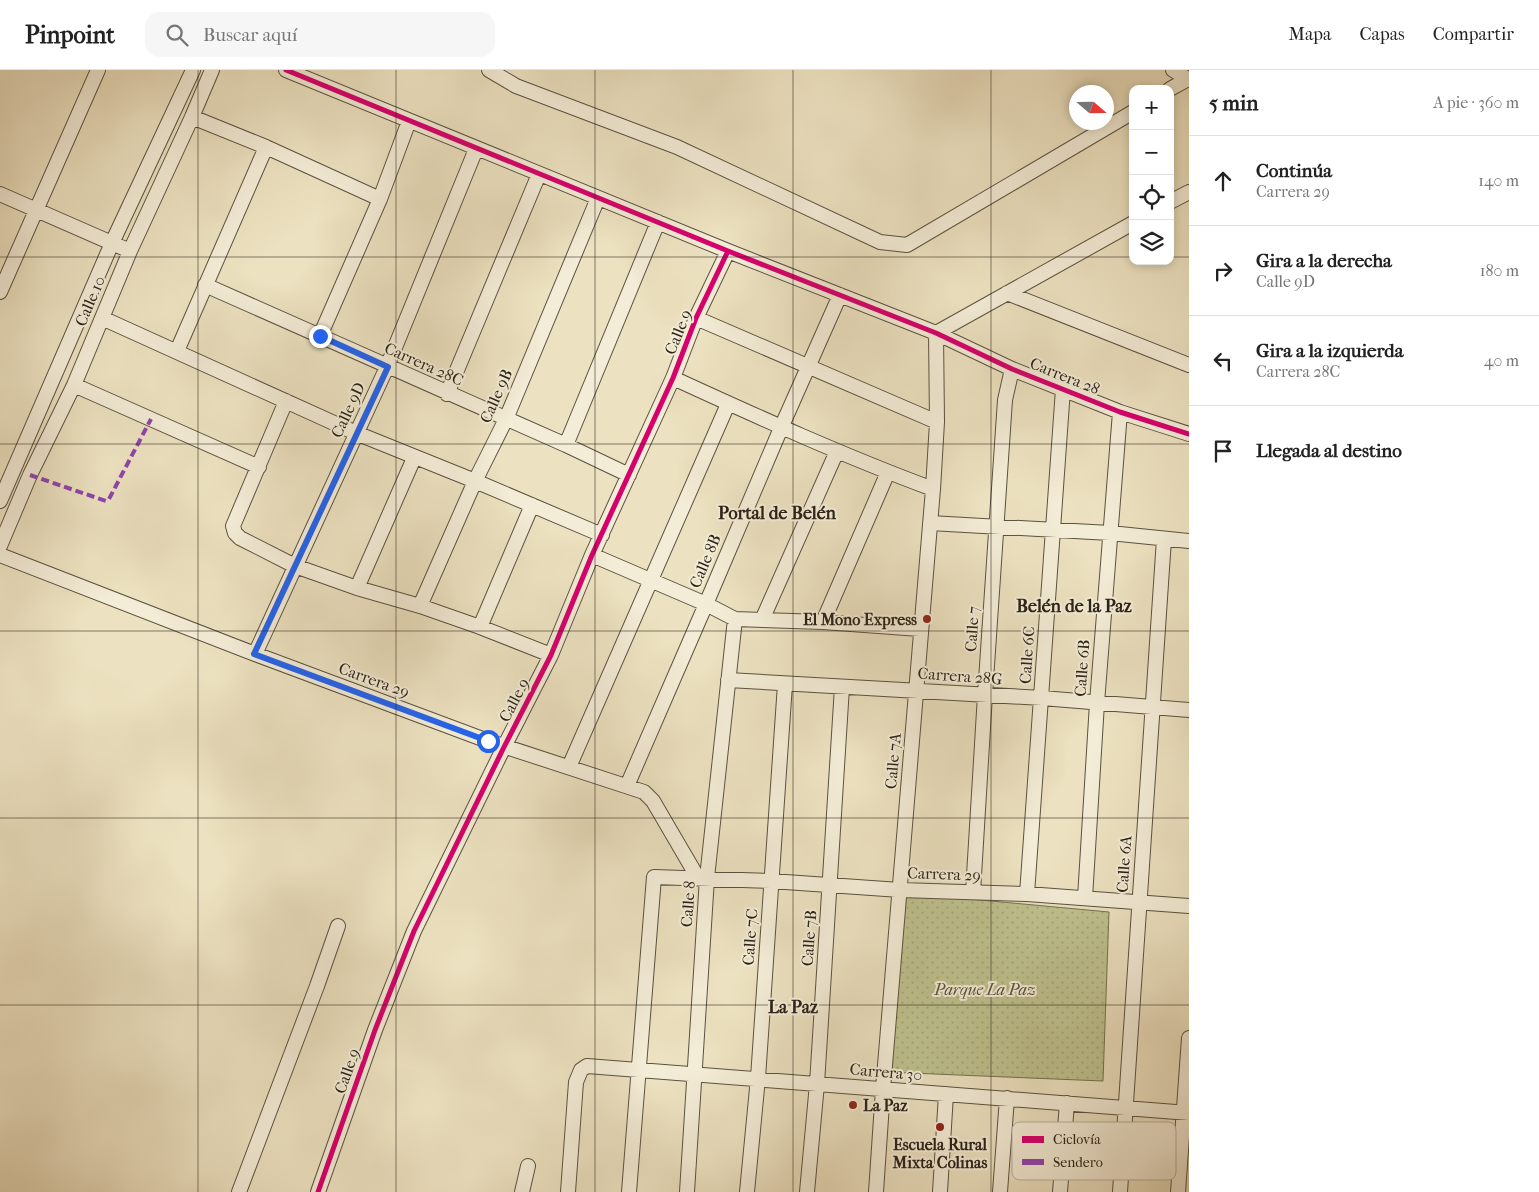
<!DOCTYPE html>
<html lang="es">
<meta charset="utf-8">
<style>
:root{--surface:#fff;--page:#f6f6f6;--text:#222;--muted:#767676;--line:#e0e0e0}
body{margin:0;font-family:"IM FELL French Canon",serif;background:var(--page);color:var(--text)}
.controls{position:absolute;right:15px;top:15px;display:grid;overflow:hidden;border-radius:10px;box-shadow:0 2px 8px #0003}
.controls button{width:45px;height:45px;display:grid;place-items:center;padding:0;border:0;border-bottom:1px solid var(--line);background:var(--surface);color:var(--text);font:25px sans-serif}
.compass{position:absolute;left:1069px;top:15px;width:45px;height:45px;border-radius:50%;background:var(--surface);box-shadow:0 2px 8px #0003;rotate:110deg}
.stop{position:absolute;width:15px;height:15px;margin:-11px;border:4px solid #2563eb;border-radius:50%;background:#fff}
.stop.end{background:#2563eb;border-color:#fff;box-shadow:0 1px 5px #0008}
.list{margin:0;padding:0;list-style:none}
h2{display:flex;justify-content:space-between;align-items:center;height:65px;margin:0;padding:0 20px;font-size:21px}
h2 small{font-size:16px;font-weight:400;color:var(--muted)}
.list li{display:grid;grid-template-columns:32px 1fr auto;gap:15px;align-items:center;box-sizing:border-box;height:90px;padding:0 20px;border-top:1px solid var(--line)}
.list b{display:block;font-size:19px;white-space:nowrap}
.list p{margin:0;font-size:16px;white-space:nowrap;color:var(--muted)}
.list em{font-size:16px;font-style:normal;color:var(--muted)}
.icon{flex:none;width:28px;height:28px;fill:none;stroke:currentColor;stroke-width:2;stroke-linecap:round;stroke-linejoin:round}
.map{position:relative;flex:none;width:1189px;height:1122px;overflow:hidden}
header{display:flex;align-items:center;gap:30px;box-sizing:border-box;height:70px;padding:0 25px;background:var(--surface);border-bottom:1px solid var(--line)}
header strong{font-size:24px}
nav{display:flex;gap:28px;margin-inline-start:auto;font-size:18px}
.search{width:350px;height:45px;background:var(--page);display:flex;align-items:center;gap:12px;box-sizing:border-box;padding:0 18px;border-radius:15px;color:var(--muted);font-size:19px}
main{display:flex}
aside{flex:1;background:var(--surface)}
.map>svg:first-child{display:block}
.green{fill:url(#green-dots);stroke:#747252}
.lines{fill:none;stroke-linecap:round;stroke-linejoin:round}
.minor-casing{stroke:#5a5241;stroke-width:16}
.minor{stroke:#f3ecd6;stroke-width:14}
.quiet{stroke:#8e44ad;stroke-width:4;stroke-dasharray:8 4;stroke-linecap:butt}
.cycleway-casing{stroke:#f3ecd6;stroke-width:8}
.cycleway{stroke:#d6006c;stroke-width:5}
.route{stroke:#2563eb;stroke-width:6}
.grid{fill:none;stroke:#2a2217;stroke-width:1;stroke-opacity:0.55}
.poi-dot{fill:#8f2418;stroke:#f3ecd6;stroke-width:2}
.labels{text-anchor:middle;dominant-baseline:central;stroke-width:4;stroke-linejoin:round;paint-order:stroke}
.street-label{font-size:16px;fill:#2a2217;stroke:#f3ecd6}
.poi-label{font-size:16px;font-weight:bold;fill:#2a2217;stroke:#f3ecd6;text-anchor:end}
.park-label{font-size:16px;font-style:italic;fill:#56523b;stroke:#f3ecd6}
.neighbourhood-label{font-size:18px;font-weight:bold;fill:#2a2217;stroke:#f3ecd6}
.key{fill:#f3ecd6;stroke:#b7af9d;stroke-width:1}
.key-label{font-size:14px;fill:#2a2217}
</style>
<header>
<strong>Pinpoint</strong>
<div class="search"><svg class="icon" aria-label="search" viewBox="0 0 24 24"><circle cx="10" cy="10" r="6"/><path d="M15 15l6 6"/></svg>Buscar aquí</div>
<nav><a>Mapa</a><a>Capas</a><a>Compartir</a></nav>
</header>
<main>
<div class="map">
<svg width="1189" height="1122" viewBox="0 0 1189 1122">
<defs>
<pattern id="green-dots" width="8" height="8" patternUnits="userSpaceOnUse" patternTransform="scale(1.25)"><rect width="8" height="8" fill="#bec18e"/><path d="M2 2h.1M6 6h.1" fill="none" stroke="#a3a67a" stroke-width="1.8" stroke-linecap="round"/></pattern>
</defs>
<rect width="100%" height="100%" fill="#ece1c0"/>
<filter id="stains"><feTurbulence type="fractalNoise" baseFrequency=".004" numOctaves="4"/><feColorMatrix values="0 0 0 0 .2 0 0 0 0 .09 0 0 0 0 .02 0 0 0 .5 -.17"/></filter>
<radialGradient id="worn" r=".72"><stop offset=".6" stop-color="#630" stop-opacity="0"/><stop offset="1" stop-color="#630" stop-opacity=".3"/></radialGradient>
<path class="green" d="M905 823 1109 842 1103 1011 886 1002Z"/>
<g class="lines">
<g class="minor-casing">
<path id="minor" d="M286 0 728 181 936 263 1012 299 1120 342 1189 364
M489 0 516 16 677 77 880 172 907 175 1133 42
M1170 19 1188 9 1173 0
M192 47 266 77 380 129
M0 124 130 181
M1170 132 1189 122
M205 215 566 375 629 405
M0 222 98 0
M1007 223 1189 295
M102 248 356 363 475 411 602 465
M696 248 937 352
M936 263 1133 153
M320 266 380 129 409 51
M177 281 266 77
M673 308C758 347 844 386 933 419
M74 315 259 397
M447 324 539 104
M286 331 233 456 235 463 240 468 295 496 357 518 420 536 480 557 551 585
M566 375 658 152
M0 431 112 173 193 0
M930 453 1110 463 1189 471
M0 476 30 405 74 315 130 181 192 47 212 0
M0 485 255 584 488 671 644 722 653 731 698 808
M592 485 706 534 735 549 823 552 920 559
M357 518 414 388
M420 536 475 411 506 349 598 128
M762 550 837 381
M823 552 888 402
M480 557 532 435
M255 584 387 297 476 79
M728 610 1042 628 1189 640
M569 697 728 334
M627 716 706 534 781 358 840 225
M973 822 985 625 1005 330 1012 299
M1027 824 1063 319
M1085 828 1097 633 1120 342
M239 1122 317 916 338 856
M318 1122 375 960 414 861 504 677 551 585 592 485 673 308 696 248 728 181
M522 1122 528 1096
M568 1122 576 1012 581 1000 587 996 1189 1043
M629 1122 654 807 771 811 900 820 1027 824 1189 836
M687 1122 707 808 735 549
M747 1122 758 1008 785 614
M807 1122 817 1014 842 617
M876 1122 883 1019 933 419 937 352 936 263
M940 1122 946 1024
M1000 1122 1007 1028
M1060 1122 1067 1033
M1120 1122 1164 469
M1178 1122 1189 968"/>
</g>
<use href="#minor" class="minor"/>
<path class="quiet" d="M30 405 106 431 109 429 151 349"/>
<g class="cycleway-casing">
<path id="cycleway" d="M286 0 728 181 936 263 1012 299 1120 342 1189 364
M318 1122 375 960 414 861 504 677 551 585 592 485 673 308 696 248 728 181"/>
</g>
<use href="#cycleway" class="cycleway"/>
</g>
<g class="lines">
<path class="route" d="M320 266 388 297 254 584 488 671"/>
</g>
<path class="grid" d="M198 0V1122M396 0V1122M595 0V1122M793 0V1122M991 0V1122M0 187H1133M1170 187H1189M0 374H1189M0 561H1189M0 748H1189M0 935H1189"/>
<g class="poi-dot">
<circle cx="927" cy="549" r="5"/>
<circle cx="853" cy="1035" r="5"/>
<circle cx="940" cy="1057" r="5"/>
</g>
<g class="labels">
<g class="street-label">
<text transform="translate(90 231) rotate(-67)">Calle 10</text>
<text transform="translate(678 262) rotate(-68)">Calle 9</text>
<text transform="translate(424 294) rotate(24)">Carrera 28C</text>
<text transform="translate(1065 306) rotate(22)">Carrera 28</text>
<text transform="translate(496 326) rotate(-66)">Calle 9B</text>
<text transform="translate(348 340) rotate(-65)">Calle 9D</text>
<text transform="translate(705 491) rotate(-67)">Calle 8B</text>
<text transform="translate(972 559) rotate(-86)">Calle 7</text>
<text transform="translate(1027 585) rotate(-86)">Calle 6C</text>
<text transform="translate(1082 598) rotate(-86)">Calle 6B</text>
<text transform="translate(960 606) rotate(4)">Carrera 28G</text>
<text transform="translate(374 610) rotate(20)">Carrera 29</text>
<text transform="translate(514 630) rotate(-63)">Calle 9</text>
<text transform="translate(893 691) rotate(-85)">Calle 7A</text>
<text transform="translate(1124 794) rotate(-86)">Calle 6A</text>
<text transform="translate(944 804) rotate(2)">Carrera 29</text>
<text transform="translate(688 834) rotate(-86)">Calle 8</text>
<text transform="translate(750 867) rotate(-86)">Calle 7C</text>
<text transform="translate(809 868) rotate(-86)">Calle 7B</text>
<text transform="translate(347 1001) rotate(-71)">Calle 9</text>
<text transform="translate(886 1002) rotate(5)">Carrera 30</text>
</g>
<g class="poi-label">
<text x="917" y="549">El Mono Express</text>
<text x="863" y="1035" text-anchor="start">La Paz</text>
<text x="940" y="1074" text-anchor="middle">Escuela Rural<tspan x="940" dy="18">Mixta Colinas</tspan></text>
</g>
<g class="park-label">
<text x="985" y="919">Parque La Paz</text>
</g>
<g class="neighbourhood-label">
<text x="777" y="443">Portal de Belén</text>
<text x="1074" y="536">Belén de la Paz</text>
<text x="793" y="937">La Paz</text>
</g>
</g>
<rect x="1012" y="1052" width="164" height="58" rx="8" class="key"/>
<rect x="1022" y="1066" width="22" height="7" fill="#d6006c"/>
<rect x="1022" y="1089" width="22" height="6" fill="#8e44ad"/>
<g class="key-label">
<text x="1053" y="1074">Ciclovía</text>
<text x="1053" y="1097">Sendero</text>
</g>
<rect width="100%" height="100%" filter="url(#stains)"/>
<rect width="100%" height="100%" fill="url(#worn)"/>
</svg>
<div class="controls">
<button>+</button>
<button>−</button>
<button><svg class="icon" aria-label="locate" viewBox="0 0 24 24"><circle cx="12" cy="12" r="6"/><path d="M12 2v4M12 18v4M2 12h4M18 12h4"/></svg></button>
<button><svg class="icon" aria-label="layers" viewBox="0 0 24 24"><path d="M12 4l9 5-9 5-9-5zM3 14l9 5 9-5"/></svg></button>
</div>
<svg class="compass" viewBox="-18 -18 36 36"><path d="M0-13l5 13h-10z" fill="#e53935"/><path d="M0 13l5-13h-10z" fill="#767676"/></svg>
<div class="stop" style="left:488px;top:671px"></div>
<div class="stop end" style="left:320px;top:266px"></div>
</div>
<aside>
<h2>5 min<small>A pie · 360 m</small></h2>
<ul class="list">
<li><svg class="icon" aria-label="ahead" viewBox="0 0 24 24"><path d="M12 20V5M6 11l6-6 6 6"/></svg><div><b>Continúa</b><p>Carrera 29</p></div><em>140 m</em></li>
<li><svg class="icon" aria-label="right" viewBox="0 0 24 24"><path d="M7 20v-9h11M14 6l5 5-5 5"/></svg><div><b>Gira a la derecha</b><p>Calle 9D</p></div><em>180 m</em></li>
<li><svg class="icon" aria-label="left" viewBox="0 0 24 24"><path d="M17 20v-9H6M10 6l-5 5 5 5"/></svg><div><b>Gira a la izquierda</b><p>Carrera 28C</p></div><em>40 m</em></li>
<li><svg class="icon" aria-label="arrive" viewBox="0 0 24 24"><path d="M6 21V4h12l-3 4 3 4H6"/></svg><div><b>Llegada al destino</b></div></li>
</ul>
</aside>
</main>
